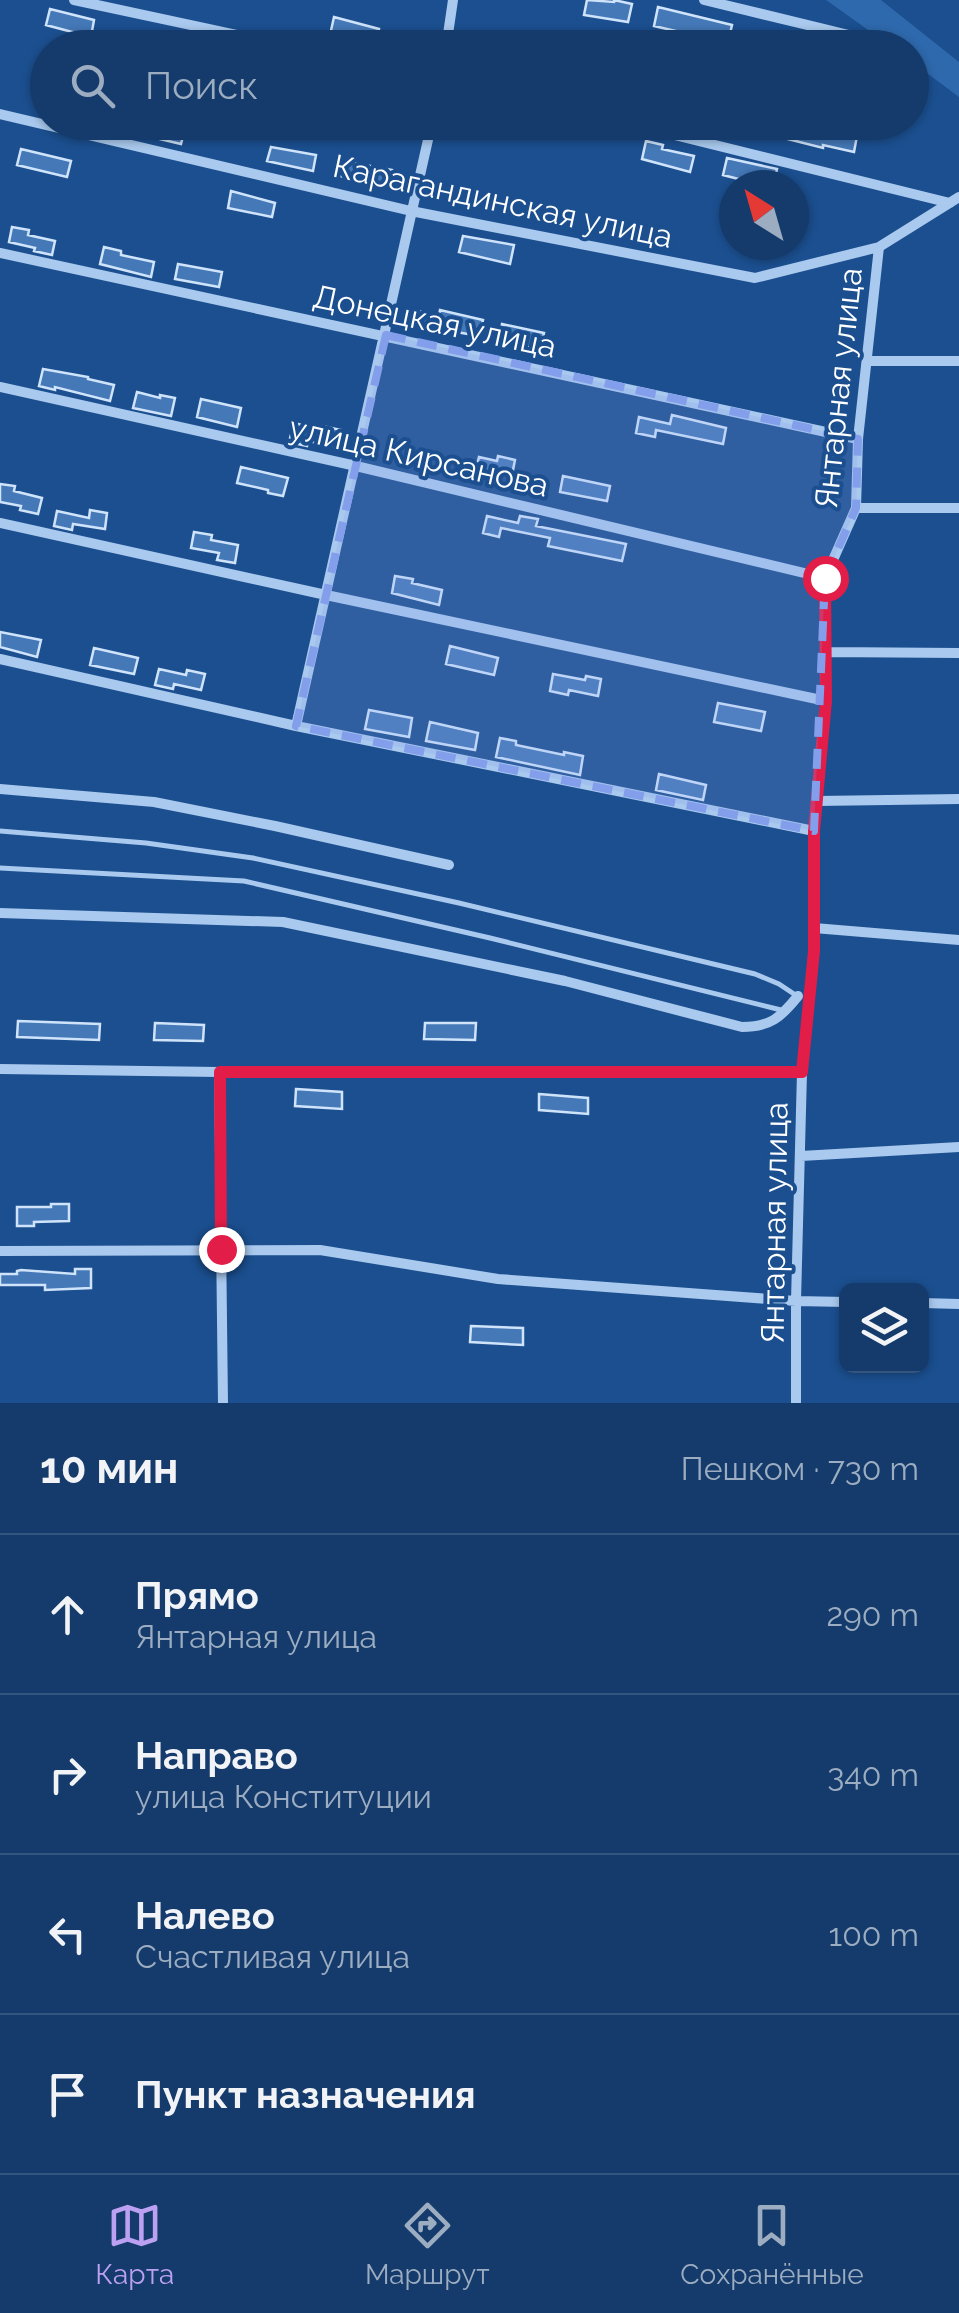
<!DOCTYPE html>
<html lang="ru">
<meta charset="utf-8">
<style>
:root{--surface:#143b6b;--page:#214673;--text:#f1f3f6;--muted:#9dadc1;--line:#33557e;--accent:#bca0f2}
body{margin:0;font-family:Raleway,sans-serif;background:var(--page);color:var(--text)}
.controls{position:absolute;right:30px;bottom:30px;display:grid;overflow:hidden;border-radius:15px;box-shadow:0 2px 8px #0004}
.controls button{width:90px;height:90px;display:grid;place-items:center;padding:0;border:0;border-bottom:2px solid var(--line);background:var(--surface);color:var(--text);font:50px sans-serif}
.compass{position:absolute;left:719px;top:170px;width:90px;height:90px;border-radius:50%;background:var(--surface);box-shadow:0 2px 8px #0004;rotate:323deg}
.stop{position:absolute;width:30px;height:30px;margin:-22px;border:8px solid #e11d48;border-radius:50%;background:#fff}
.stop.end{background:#e11d48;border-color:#fff;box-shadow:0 2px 10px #0008}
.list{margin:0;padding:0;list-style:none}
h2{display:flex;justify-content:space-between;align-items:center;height:130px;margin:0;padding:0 40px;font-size:42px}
h2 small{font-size:32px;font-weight:400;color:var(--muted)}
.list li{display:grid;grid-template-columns:65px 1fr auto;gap:30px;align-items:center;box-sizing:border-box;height:160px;padding:0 40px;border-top:2px solid var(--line)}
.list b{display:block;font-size:38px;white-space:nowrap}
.list p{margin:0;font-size:32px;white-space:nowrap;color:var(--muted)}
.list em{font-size:32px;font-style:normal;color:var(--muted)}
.icon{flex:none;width:55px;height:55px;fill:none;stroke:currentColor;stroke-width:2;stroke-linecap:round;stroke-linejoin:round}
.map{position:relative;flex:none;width:959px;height:1403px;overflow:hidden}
.search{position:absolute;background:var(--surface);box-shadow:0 2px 8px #0004;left:30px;right:30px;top:30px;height:110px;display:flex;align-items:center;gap:25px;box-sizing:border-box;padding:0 35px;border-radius:55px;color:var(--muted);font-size:38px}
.sheet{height:770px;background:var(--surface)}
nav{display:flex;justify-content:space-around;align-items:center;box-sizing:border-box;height:140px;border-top:2px solid var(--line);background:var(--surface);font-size:28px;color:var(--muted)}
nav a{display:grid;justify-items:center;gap:5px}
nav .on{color:var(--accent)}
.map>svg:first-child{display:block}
.green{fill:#2e69ad}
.building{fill:#4478b7;stroke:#cfe3fa;stroke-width:2.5}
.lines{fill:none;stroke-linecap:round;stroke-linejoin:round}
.service{stroke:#a9c9ee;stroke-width:5}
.minor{stroke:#a9c9ee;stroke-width:10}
.route{stroke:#e11d48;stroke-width:12}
.marked{fill:#839eea;fill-opacity:0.2;stroke:#839eea;stroke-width:8;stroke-dasharray:20 12;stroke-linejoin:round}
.labels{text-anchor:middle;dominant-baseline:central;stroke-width:8;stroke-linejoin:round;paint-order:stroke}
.street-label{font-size:32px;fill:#fff;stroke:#1b4f8f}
</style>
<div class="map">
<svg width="959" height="1403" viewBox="0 0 959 1403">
<rect width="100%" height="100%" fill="#1b4f8f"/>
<path class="green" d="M826 0H881L959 62V97L912 62V48L892 47Z"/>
<path class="building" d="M587 0 614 2V0L632 4 628 22 584 15Z
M658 7 732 25 728 43 654 26Z
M50 9 94 20 91 37 46 25Z
M334 17 379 29 375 46 330 35Z
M152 32 203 44V48H149Z
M136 122H174L186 125 181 144 134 133Z
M779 122H793L857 136 854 152 823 145V148L776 136Z
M646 141 663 145 662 149 694 156 690 172 642 159Z
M271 147 316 155 313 171 267 161Z
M21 149 71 161 67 177 17 165Z
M727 158 777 169 773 185H762L723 175Z
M344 161 392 170 389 187 340 176Z
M231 191 275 203 272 217 228 208Z
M12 227 29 230 28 235 55 241 52 255 34 251 35 248 9 242Z
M463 236 514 245 510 264 459 252Z
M104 247 121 251V255L154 262 151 277 100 264Z
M178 264 222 272 219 287 175 279Z
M406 308 439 316 440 310 483 320 480 336 402 323Z
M502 324 544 333 540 350 499 340Z
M43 369 88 377V379L114 385 110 401 55 387V390L39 386Z
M137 392 160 398V395L175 398 171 416 133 408Z
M201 399 241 408 237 427 197 417Z
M672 415 726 428 723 444 656 430 655 437 636 433 639 417 670 424Z
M294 423 322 430V426L341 430 338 447 308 441 307 446 289 442Z
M498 456 515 460 512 475 493 471 492 477 475 473 479 457 497 461Z
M241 467 288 478 283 496 268 493V490L237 483Z
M563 476 610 486 607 501 560 492Z
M0 484 15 486 14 491 42 498 38 514 20 510 21 506 0 502Z
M90 510 107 513 105 529 73 524 72 530 54 526 57 511 89 518Z
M487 516 518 523 520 516 538 519 536 526 626 544 622 561 548 546 550 538 501 528 499 537 483 533Z
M194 532 212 535 211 540 238 545 235 563 217 560 219 553 191 548Z
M395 576 413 579 412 583 442 590 439 605 392 593Z
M0 632 41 640 37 657 0 647Z
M450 646 498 658 494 675 446 664Z
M94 648 138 658 134 674 90 665Z
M159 669 186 675 187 670 205 674 201 690 174 684 173 689 155 685Z
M553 674 585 680 586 676 601 679 598 696 569 690 568 695 550 691Z
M718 703 765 712 761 731 714 722Z
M369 710 412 718 409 737 365 729Z
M430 722 478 733 475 750 426 741Z
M500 738 516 741V745L564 755V752L583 756 580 775 496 757Z
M659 774 706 785 703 800 656 790Z
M18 1021 100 1024 99 1040 17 1037Z
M155 1023 204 1025 203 1041 154 1040Z
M425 1023H476L475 1040 424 1039Z
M296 1089 342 1092V1109L295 1106Z
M539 1094 588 1098V1114L539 1110Z
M51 1204H69V1221L34 1222V1226H17V1207H51Z
M75 1269H91V1288L45 1290V1285H0V1274H17V1271L21 1270 75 1274Z
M471 1326 523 1328V1345L470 1342Z"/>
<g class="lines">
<path class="service" d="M0 831 146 843 253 858 459 903 755 974 779 984 797 996
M0 868 244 881 490 938 781 1010"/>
<path class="minor" d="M74 0 298 48
M704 0 853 36
M446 48 453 0
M0 114 411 211 755 278 879 247
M622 122 950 203
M0 253 858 439
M867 361H959
M0 387 356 466 825 578
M856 508H959
M0 523 326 595 826 701
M827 652 959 653
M0 659 296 726 814 831
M296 726 432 122
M0 789 154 802 275 826 449 865
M817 801 959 799
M0 913 283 922 565 981 742 1027C771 1027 781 1017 798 996
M814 928 959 940
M0 1069 219 1072H802
M219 1072 223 1403
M801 1156 959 1147
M0 1251 320 1250 498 1279 796 1301 846 1302
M922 1303 959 1304
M796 1403V1301L802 1072 814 951V831L826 701 825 578 856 508 858 439 879 247 959 197"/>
</g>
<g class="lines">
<path class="route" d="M221 1249 220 1072H802L814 951V831L826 701 825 578"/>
</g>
<path class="marked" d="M386 335 858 439 856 508 825 578 814 831 296 726Z"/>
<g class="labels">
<g class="street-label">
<text transform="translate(503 201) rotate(12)">Карагандинская улица</text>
<text transform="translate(435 321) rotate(12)">Донецкая улица</text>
<text transform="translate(838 388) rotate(-84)">Янтарная улица</text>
<text transform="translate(419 456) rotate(13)">улица Кирсанова</text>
<text transform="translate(774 1223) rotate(-89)">Янтарная улица</text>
</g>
</g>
</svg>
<div class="controls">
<button><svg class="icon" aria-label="layers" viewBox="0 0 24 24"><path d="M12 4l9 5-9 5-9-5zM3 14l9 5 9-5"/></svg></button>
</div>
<svg class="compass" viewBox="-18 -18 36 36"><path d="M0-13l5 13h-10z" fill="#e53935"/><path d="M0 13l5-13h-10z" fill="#9dadc1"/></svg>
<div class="stop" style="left:825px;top:578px"></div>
<div class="stop end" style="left:221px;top:1249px"></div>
<div class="search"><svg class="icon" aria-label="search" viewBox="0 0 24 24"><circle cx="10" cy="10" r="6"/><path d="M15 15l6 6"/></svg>Поиск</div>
</div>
<section class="sheet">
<h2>10 мин<small>Пешком · 730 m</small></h2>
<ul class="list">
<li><svg class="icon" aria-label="ahead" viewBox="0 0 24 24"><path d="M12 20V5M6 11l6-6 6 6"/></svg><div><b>Прямо</b><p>Янтарная улица</p></div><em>290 m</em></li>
<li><svg class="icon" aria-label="right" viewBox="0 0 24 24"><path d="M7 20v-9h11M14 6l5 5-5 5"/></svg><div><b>Направо</b><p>улица Конституции</p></div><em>340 m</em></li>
<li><svg class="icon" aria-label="left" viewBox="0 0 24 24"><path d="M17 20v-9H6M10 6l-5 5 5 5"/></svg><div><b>Налево</b><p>Счастливая улица</p></div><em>100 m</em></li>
<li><svg class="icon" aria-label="arrive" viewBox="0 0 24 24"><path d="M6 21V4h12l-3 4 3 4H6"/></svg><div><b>Пункт назначения</b></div></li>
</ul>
</section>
<nav>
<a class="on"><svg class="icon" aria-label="map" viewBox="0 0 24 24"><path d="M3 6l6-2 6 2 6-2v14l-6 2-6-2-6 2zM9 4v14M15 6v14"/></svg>Карта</a>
<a><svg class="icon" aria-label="directions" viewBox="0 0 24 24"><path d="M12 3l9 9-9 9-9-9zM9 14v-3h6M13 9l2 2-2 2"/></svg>Маршрут</a>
<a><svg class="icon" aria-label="saved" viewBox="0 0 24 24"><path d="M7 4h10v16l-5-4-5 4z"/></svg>Сохранённые</a>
</nav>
